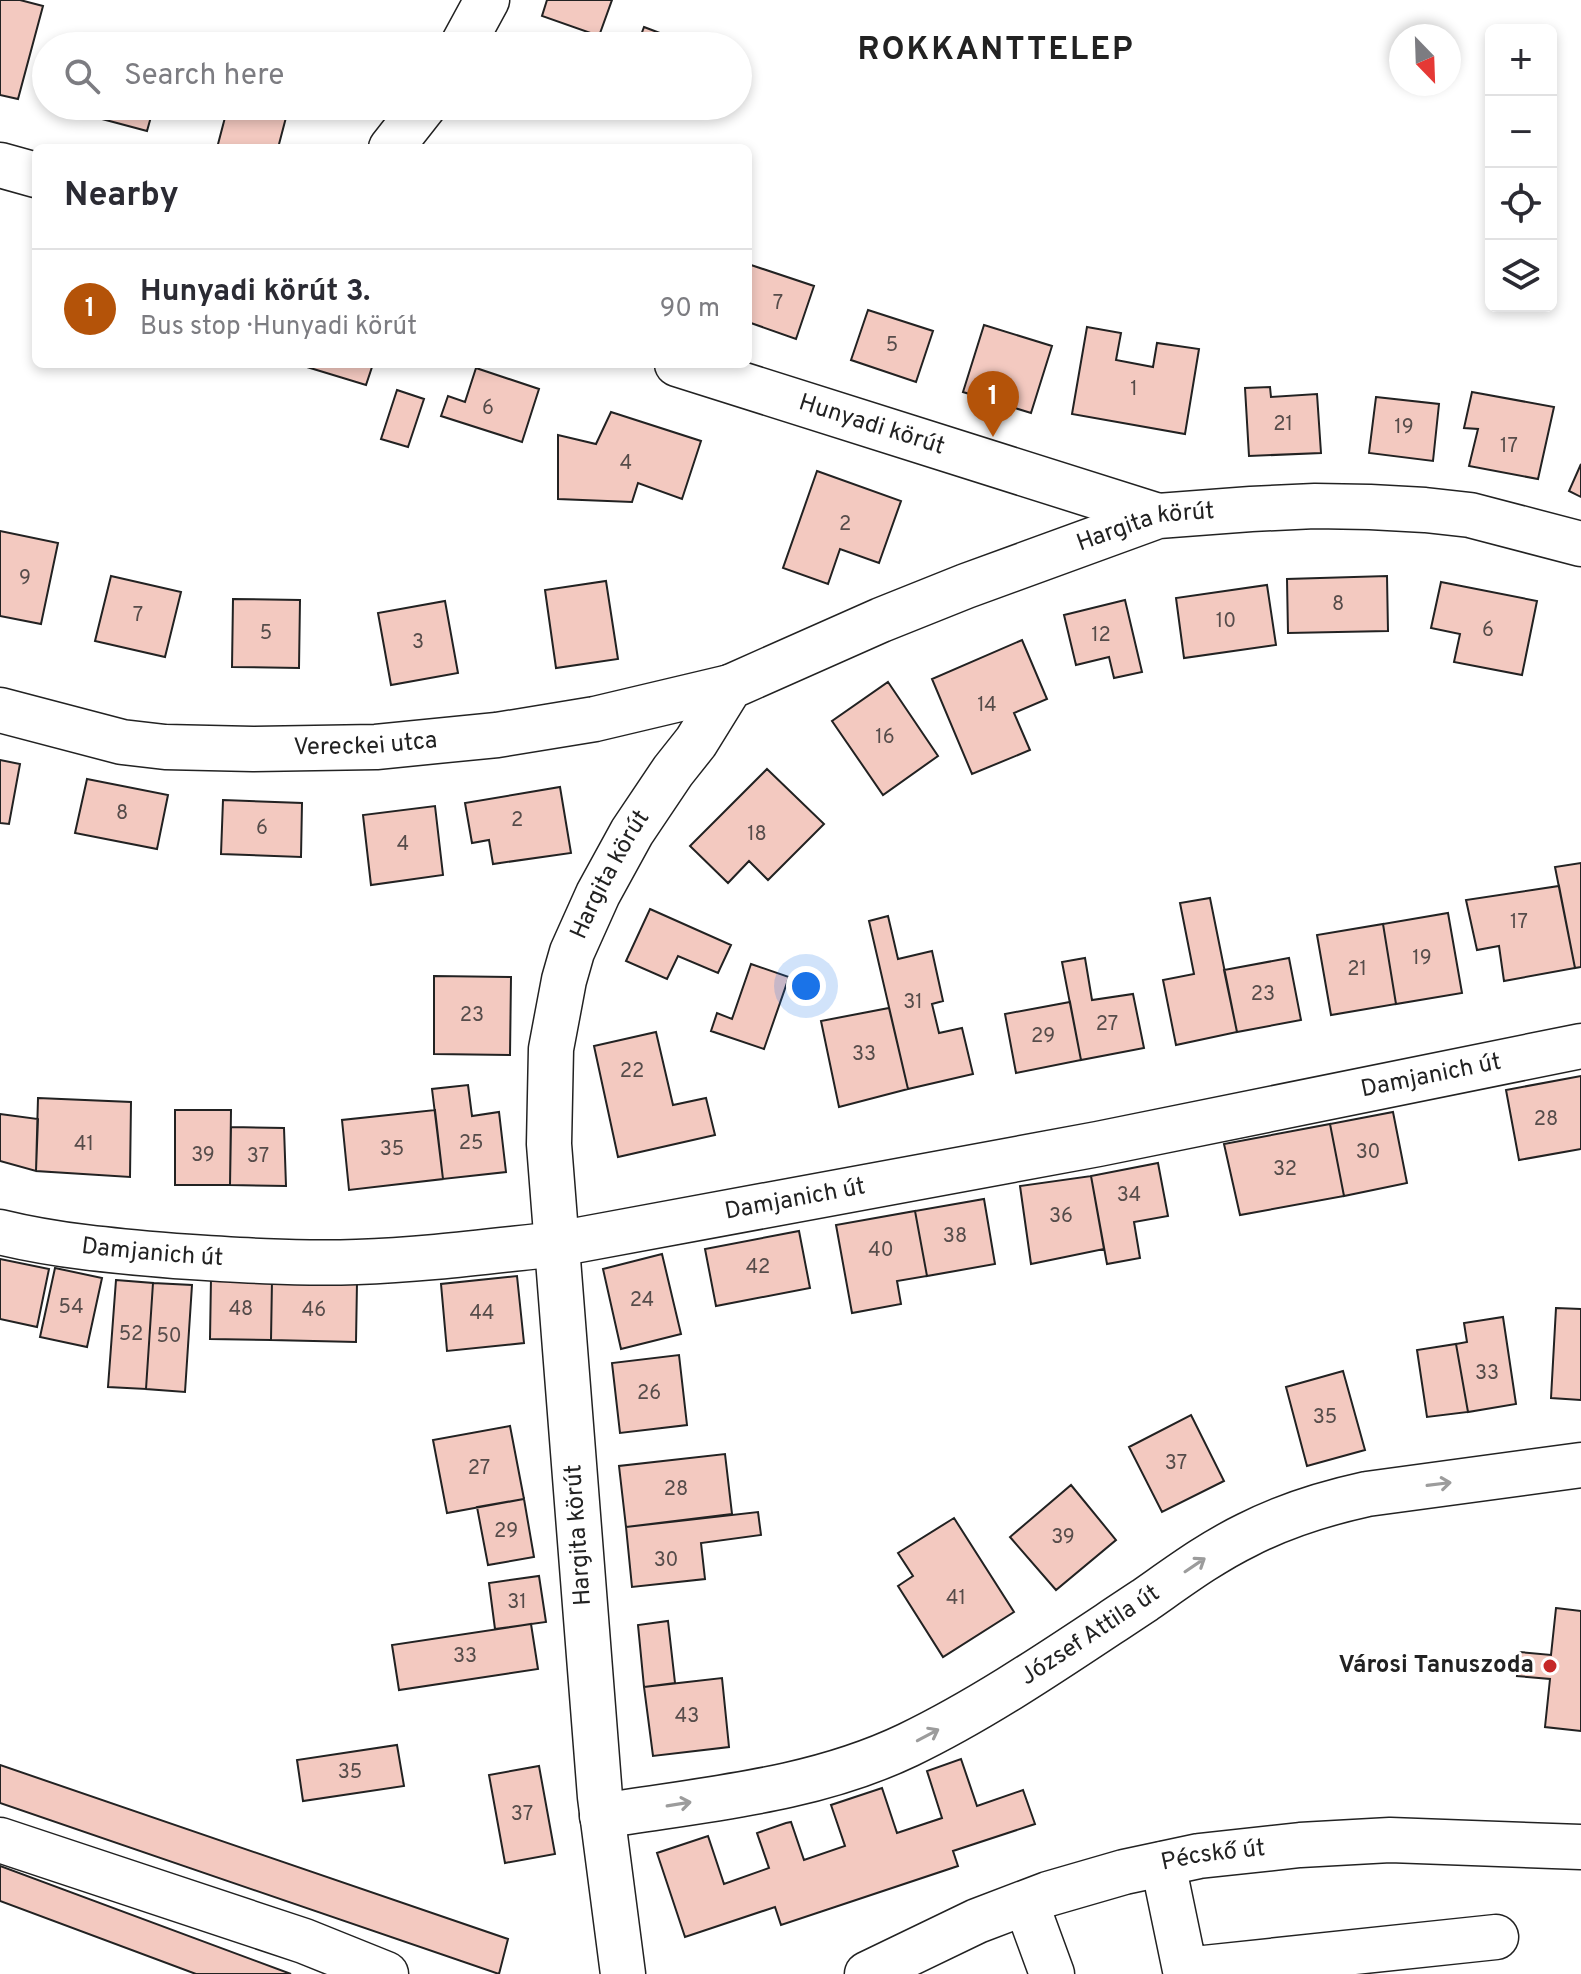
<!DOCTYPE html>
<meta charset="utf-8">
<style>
:root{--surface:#fff;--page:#f7f7f7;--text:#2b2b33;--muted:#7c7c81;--line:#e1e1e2;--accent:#b45309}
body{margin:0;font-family:Overpass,sans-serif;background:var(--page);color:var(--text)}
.controls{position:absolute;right:24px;top:24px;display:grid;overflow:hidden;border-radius:12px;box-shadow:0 4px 12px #0003}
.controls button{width:72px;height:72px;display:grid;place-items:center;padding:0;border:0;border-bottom:2px solid var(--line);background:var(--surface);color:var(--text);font:40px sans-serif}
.compass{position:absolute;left:1389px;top:24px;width:72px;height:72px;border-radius:50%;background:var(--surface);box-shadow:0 4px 12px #0003;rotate:157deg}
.you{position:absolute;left:806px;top:986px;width:28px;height:28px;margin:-20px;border:6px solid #fff;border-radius:50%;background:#1a73e8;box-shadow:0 0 0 12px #1a73e833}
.badge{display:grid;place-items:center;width:52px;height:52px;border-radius:50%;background:var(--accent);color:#fff;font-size:26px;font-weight:700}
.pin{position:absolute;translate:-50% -66px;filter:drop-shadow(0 2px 4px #0008)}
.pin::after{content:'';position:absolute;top:42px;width:28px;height:24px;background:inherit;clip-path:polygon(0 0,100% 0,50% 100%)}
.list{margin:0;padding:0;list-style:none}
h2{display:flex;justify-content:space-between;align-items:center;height:104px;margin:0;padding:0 32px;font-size:34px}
h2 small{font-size:26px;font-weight:400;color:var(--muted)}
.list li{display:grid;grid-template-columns:52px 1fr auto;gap:24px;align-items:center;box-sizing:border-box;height:120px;padding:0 32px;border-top:2px solid var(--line)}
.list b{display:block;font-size:30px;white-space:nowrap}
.list p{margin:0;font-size:26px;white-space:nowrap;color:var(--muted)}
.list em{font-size:26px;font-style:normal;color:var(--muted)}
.icon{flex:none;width:44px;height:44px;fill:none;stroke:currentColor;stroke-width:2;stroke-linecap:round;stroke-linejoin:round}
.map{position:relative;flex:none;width:1581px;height:1974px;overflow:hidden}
.search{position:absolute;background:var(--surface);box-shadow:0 4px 12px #0003;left:32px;top:32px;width:720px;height:88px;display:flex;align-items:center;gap:20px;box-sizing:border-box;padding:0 28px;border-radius:44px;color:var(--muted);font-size:30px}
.panel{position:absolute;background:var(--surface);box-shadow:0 4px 12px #0003;left:32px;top:144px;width:720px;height:224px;border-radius:12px}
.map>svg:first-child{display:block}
.building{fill:#f3c9c0;stroke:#222;stroke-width:2}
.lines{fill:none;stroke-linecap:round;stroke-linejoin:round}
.minor-casing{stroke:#222;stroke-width:47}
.minor{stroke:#fff;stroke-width:44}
.oneway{stroke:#9c9c9c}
.poi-dot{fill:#c62828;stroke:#fff;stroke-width:3}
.labels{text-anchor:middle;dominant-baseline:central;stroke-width:6;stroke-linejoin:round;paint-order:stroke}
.number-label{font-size:20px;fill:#564c4a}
.street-label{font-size:24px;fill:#222;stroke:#fff}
.poi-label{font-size:24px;font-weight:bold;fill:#222;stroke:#fff;text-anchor:end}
.district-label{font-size:32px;font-weight:bold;letter-spacing:2px;fill:#222;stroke:#fff}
</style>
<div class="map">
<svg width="1581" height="1974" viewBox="0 0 1581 1974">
<rect width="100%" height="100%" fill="#fff"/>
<path class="building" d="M0 0H20L43 6 18 99 0 95Z
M547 0H612L599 36 542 16Z
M644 27 694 46H637Z
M90 106H154L147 131 87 115Z
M228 106H289L278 148H217Z
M748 264 814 286 796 339 748 322Z
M868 310 933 331 916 382 851 360Z
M984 325 1052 346 1031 413 963 392Z
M1087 327 1121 333 1116 360 1153 367 1157 343 1199 349 1185 434 1072 414Z
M297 364H373L366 385Z
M476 368 539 389 522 442 441 416 448 396 465 402Z
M1270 387 1271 397 1317 394 1321 453 1249 456 1245 388Z
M397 390 424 399 408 447 381 439Z
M1472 392 1554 407 1538 479 1469 466 1478 429 1464 428Z
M1376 397 1439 404 1433 461 1369 453Z
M611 412 701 441 682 499 638 483 632 502 558 499V435L596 444Z
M1581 464V497L1569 491Z
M817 471 901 501 879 563 840 549 828 584 783 568Z
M0 531 58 543 41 624 0 616Z
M111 576 181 592 165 657 95 641Z
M1387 576 1388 631 1288 633 1287 579Z
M606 581 618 659 556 668 545 590Z
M1441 582 1537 601 1522 675 1454 662 1460 634 1431 628Z
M1267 585 1276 645 1184 658 1176 598Z
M233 599 300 600 299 668 232 667Z
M1125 600 1142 672 1114 678 1109 657 1076 665 1064 615Z
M445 601 458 673 391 685 378 613Z
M1022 640 1047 699 1014 713 1030 750 972 774 932 679Z
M888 682 938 756 883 795 832 721Z
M0 760 20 764 9 824 0 823Z
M767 769 824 824 768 880 749 861 728 883 690 846Z
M87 779 168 795 157 849 75 833Z
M560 787 571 853 493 864 489 840 472 843 465 803Z
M223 800 302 803 301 857 221 854Z
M435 806 443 875 371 885 363 815Z
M1581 863V967L1575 968 1555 867Z
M1559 886 1575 968 1504 981 1499 946 1477 950 1466 900Z
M1210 898 1237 1032 1176 1045 1163 980 1194 974 1180 903Z
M650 909 731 945 718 973 678 956 667 979 626 961Z
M1448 913 1462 993 1396 1004 1383 924Z
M888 916 898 959 932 951 943 1001 932 1004 939 1033 962 1028 973 1074 908 1089 869 921Z
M1383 924 1396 1004 1331 1015 1317 935Z
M1085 958 1092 1000 1133 994 1144 1048 1081 1060 1062 962Z
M1289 958 1301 1020 1237 1032 1224 970Z
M751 964 789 977 764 1049 711 1031 717 1013 732 1019Z
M434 976 511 977 510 1055 434 1054Z
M1070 1002 1081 1060 1016 1073 1005 1014Z
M889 1008 908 1089 839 1107 821 1021Z
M656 1032 673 1105 706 1098 715 1135 618 1157 594 1046Z
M1581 1076V1149L1519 1160 1506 1090Z
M468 1085 472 1116 499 1112 506 1172 443 1179 432 1089Z
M38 1098 131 1102 130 1177 36 1171Z
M175 1110H231L230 1185H175Z
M435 1110 443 1179 349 1190 342 1120Z
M1393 1112 1407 1183 1344 1196 1330 1124Z
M0 1114 38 1119 36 1171 0 1161Z
M1330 1124 1344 1196 1240 1215 1224 1144Z
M231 1127 284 1128 286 1186 230 1185Z
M1158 1163 1168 1216 1134 1222 1140 1258 1107 1264 1091 1176Z
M1091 1176 1104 1249 1031 1264 1020 1186Z
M984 1199 995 1264 927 1276 915 1211Z
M915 1211 927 1276 897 1281 901 1304 852 1313 836 1225Z
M799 1231 810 1288 716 1306 705 1249Z
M662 1254 681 1334 621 1349 603 1269Z
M0 1259 49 1269 37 1327 0 1319Z
M55 1268 102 1278 87 1347 40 1337Z
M517 1276 524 1343 447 1351 441 1284Z
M211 1278 272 1280 271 1340 210 1339Z
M116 1280 153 1283 146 1389 108 1387Z
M272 1280 357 1282 356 1342 271 1340Z
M153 1283 192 1285 185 1392 146 1389Z
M1556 1308 1581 1309V1400L1551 1398Z
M1503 1317 1516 1404 1468 1412 1456 1344 1467 1342 1464 1323Z
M1456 1344 1468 1412 1427 1417 1417 1350Z
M679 1355 687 1425 620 1433 612 1363Z
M1343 1371 1365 1450 1307 1466 1286 1387Z
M1191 1415 1224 1481 1162 1512 1129 1447Z
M510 1426 524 1499 447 1513 433 1440Z
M725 1454 732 1514 626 1527 619 1466Z
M1071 1485 1116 1540 1056 1590 1010 1537Z
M524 1499 534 1557 488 1565 477 1507Z
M758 1512 761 1535 701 1543 705 1579 632 1587 626 1527Z
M954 1518 1014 1612 943 1657 898 1586 913 1576 898 1553Z
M539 1576 546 1622 495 1629 489 1583Z
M1556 1608 1581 1611V1731L1545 1727 1550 1679 1517 1676 1520 1652 1551 1655Z
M668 1621 675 1683 644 1687 638 1625Z
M531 1624 538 1669 399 1690 392 1645Z
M722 1678 729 1747 653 1756 644 1687Z
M397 1745 404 1786 303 1801 297 1760Z
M961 1759 977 1806 1023 1790 1035 1824 953 1851 958 1866 781 1925 775 1907 685 1937 657 1853 708 1836 724 1884 769 1868 757 1833 786 1823 791 1822 804 1860 845 1846 831 1805 882 1788 897 1833 942 1818 927 1771Z
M0 1765 508 1939 499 1974 0 1803Z
M539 1766 555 1854 505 1863 489 1775Z
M0 1866 291 1974H196L0 1901Z"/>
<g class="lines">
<g class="minor-casing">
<g id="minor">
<path d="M462 46 487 0"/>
<path d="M391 148 424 106"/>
<path d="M0 165 36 175"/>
<path id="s1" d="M677 364 1158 516"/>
<path id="s2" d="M0 710 122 742 165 747 253 749 376 747 497 735 595 719 730 687"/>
<path id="s3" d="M0 1232C57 1246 116 1251 175 1256 235 1260 296 1264 357 1262 424 1260 491 1251 557 1244L1098 1144 1581 1046"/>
<path id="s4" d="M602 1816C705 1799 812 1791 908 1745 989 1706 1069 1650 1145 1600 1178 1577 1210 1553 1247 1535 1284 1516 1326 1503 1367 1494L1581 1465"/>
<path d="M0 1840 304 1941 386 1974"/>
<path d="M1163 1864 1185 1970 1496 1937"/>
<path d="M1026 1903 1052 1974"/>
<path id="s5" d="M623 1974 600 1797 549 1144 551 1049 564 980 572 952 598 894 632 832 673 771 696 742 730 687 881 620 966 586 1158 516 1251 509 1315 506 1370 507 1425 510 1470 515 1581 544"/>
<path id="s6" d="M867 1974 977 1921 1048 1894 1124 1872 1199 1856 1300 1845 1390 1840 1581 1847"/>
</g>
</g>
<use href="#minor" class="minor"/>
</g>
<defs><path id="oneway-shaft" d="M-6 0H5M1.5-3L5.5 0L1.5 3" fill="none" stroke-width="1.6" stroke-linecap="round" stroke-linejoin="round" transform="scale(2)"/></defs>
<g class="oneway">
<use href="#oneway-shaft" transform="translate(1439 1484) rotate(-7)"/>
<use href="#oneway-shaft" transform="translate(1195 1565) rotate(-34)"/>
<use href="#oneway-shaft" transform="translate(928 1735) rotate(-28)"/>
<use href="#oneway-shaft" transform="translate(679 1804) rotate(-9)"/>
</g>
<circle class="poi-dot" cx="1550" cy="1666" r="8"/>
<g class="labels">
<g class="number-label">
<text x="778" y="304">7</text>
<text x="892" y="346">5</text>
<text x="1134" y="390">1</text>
<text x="488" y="409">6</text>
<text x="1283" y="425">21</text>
<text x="1404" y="428">19</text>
<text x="1509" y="447">17</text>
<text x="626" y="464">4</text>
<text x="845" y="525">2</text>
<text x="25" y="579">9</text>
<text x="1338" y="605">8</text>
<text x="138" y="616">7</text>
<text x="1226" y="622">10</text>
<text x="1488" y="631">6</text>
<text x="266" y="634">5</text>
<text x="1101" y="636">12</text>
<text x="418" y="643">3</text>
<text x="987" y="706">14</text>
<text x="885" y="738">16</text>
<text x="122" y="814">8</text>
<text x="517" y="821">2</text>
<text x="262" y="829">6</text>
<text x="757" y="835">18</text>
<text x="403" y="845">4</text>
<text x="1519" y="923">17</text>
<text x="1422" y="959">19</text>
<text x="1357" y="970">21</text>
<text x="1263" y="995">23</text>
<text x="913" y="1003">31</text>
<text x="472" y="1016">23</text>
<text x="1107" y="1025">27</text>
<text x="1043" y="1037">29</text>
<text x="864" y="1055">33</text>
<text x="632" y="1072">22</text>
<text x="1546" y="1120">28</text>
<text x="471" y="1144">25</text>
<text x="84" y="1145">41</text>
<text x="392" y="1150">35</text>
<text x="1368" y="1153">30</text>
<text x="203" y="1156">39</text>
<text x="258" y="1157">37</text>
<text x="1285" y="1170">32</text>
<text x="1129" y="1196">34</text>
<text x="1061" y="1217">36</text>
<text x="955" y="1237">38</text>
<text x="881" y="1251">40</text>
<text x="758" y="1268">42</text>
<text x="642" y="1301">24</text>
<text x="71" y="1308">54</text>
<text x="241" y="1310">48</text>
<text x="314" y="1311">46</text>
<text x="482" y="1314">44</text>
<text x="131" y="1335">52</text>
<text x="169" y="1337">50</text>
<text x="1487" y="1374">33</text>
<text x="649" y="1394">26</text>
<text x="1325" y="1418">35</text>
<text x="1176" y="1464">37</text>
<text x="479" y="1469">27</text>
<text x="676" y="1490">28</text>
<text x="506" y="1532">29</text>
<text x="1063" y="1538">39</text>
<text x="666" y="1561">30</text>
<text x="956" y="1599">41</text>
<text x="517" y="1603">31</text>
<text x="465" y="1657">33</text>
<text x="687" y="1717">43</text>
<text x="350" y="1773">35</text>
<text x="522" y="1815">37</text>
</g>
<g class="street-label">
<text stroke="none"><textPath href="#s1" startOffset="204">Hunyadi körút</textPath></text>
<text stroke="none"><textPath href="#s5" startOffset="1784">Hargita körút</textPath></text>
<text stroke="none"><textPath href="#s2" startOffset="370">Vereckei utca</textPath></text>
<text stroke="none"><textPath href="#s5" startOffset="1114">Hargita körút</textPath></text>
<text stroke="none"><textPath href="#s3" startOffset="1450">Damjanich út</textPath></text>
<text stroke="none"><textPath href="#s3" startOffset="802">Damjanich út</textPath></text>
<text stroke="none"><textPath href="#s3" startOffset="154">Damjanich út</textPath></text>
<text transform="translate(579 1535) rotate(-94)">Hargita körút</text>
<text stroke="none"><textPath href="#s4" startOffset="528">József Attila út</textPath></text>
<text stroke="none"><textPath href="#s6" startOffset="368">Pécskő út</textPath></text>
</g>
<g class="poi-label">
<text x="1534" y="1666">Városi Tanuszoda</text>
</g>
<g class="district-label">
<text x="996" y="51">ROKKANTTELEP</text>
</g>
</g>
</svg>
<div class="controls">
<button>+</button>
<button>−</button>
<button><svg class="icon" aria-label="locate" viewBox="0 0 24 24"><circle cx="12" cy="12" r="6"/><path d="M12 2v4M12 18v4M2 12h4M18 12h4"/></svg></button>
<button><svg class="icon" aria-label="layers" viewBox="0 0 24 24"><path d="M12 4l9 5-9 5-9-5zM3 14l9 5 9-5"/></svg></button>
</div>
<svg class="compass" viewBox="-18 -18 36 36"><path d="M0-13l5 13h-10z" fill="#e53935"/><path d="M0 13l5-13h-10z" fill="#7c7c81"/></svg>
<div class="you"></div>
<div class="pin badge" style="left:993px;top:437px">1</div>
<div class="search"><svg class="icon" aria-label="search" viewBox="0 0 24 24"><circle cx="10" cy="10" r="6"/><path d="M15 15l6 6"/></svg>Search here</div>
<section class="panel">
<h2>Nearby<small></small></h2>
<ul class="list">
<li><span class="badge">1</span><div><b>Hunyadi körút 3.</b><p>Bus stop · Hunyadi körút</p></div><em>90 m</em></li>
</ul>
</section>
</div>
